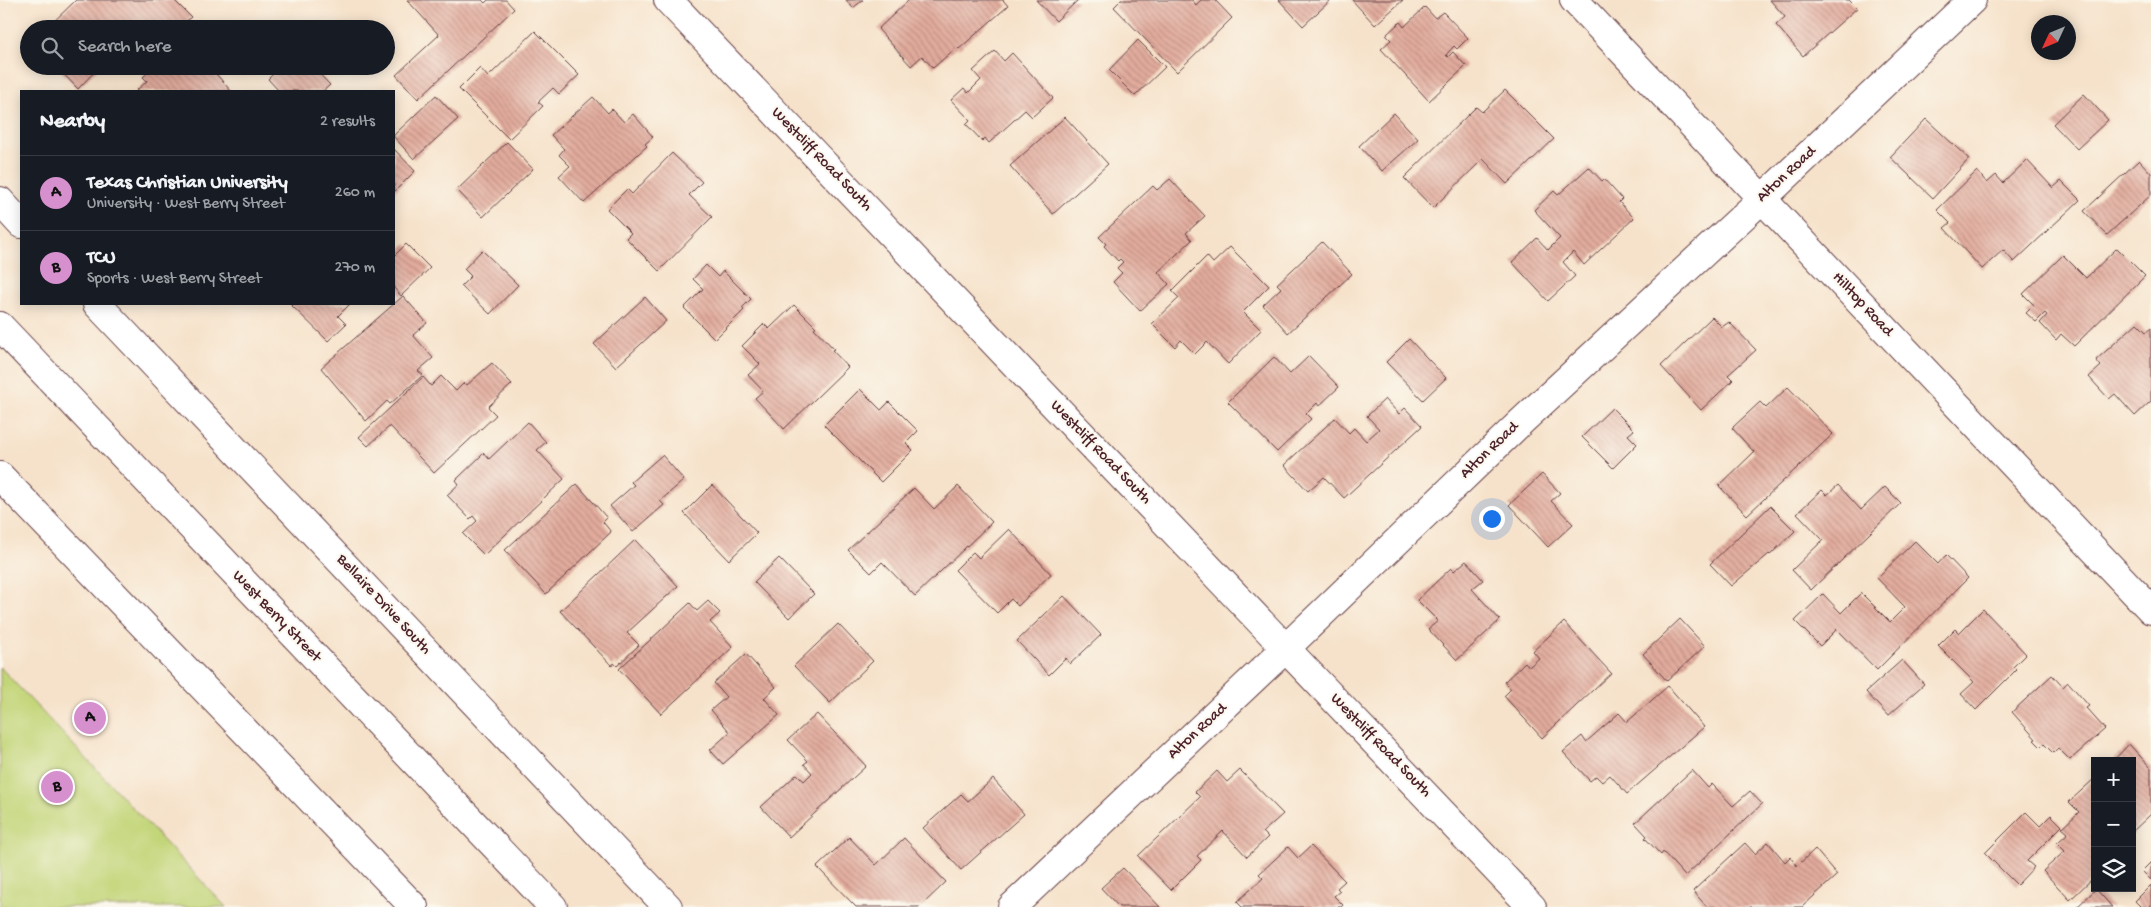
<!DOCTYPE html>
<meta charset="utf-8">
<style>
:root{--surface:#171b24;--page:#20242c;--text:#f1f3f6;--muted:#9ea1a6;--line:#363941;--accent:#d690ce}
body{margin:0;font-family:"Gochi Hand",sans-serif;background:var(--page);color:var(--text)}
.controls{position:absolute;right:15px;bottom:15px;display:grid;overflow:hidden;border-radius:0px;box-shadow:0 2px 12px #0003}
.controls button{width:45px;height:45px;display:grid;place-items:center;padding:0;border:0;border-bottom:1px solid var(--line);background:var(--surface);color:var(--text);font:25px sans-serif}
.compass{position:absolute;left:2031px;top:15px;width:45px;height:45px;border-radius:50%;background:var(--surface);box-shadow:0 2px 12px #0003;rotate:226deg}
.you{position:absolute;left:1491px;top:518px;width:18px;height:18px;margin:-12px;border:4px solid #fff;border-radius:50%;background:#1a73e8;box-shadow:0 0 0 8px #1a73e833}
.badge{display:grid;place-items:center;width:32px;height:32px;border-radius:50%;background:var(--accent);color:#111;font-size:16px;font-weight:700}
.pin{position:absolute;translate:-50% -50%;border:2px solid #fff;box-shadow:0 1px 5px #0006}
.list{margin:0;padding:0;list-style:none}
h2{display:flex;justify-content:space-between;align-items:center;height:65px;margin:0;padding:0 20px;font-size:21px}
h2 small{font-size:16px;font-weight:400;color:var(--muted)}
.list li{display:grid;grid-template-columns:32px 1fr auto;gap:15px;align-items:center;box-sizing:border-box;height:75px;padding:0 20px;border-top:1px solid var(--line)}
.list b{display:block;font-size:19px;white-space:nowrap}
.list p{margin:0;font-size:16px;white-space:nowrap;color:var(--muted)}
.list em{font-size:16px;font-style:normal;color:var(--muted)}
.icon{flex:none;width:28px;height:28px;fill:none;stroke:currentColor;stroke-width:2;stroke-linecap:round;stroke-linejoin:round}
.map{position:relative;flex:none;width:2151px;height:907px;overflow:hidden}
.search{position:absolute;background:var(--surface);box-shadow:0 2px 12px #0003;left:20px;top:20px;width:375px;height:55px;display:flex;align-items:center;gap:12px;box-sizing:border-box;padding:0 18px;border-radius:28px;color:var(--muted);font-size:19px}
.panel{position:absolute;background:var(--surface);box-shadow:0 2px 12px #0003;left:20px;top:90px;width:375px;height:215px;border-radius:0px}
.map>svg:first-child{display:block}
.garden{fill:#c2d578;stroke:#867a52}
.building{fill:url(#building-back-hatch)}
.lines{fill:none;stroke-linecap:round;stroke-linejoin:round}
.street-casing{stroke:#643c43;stroke-width:30}
.secondary-casing{stroke:#643c43;stroke-width:30}
.street{stroke:#fff;stroke-width:28}
.secondary{stroke:#fff;stroke-width:28}
.labels{text-anchor:middle;dominant-baseline:central;stroke-width:4;stroke-linejoin:round;paint-order:stroke}
.street-label{font-size:16px;fill:#4a1f2b;stroke:#fbf7ec}
</style>
<div class="map">
<svg width="2151" height="907" viewBox="0 0 2151 907">
<defs>
<pattern id="building-back-hatch" width="6" height="6" patternUnits="userSpaceOnUse" patternTransform="scale(1.25)"><rect width="6" height="6" fill="#e2ac9d"/><path d="M-1 5l2 2M0 0l6 6M5-1l2 2" fill="none" stroke="#b98b80"/></pattern>
</defs>
<rect width="100%" height="100%" fill="#fbf7ec"/>
<filter id="ink" filterUnits="userSpaceOnUse"><feTurbulence type="fractalNoise" baseFrequency=".02" numOctaves="2"/><feDisplacementMap in="SourceGraphic" scale="10" xChannelSelector="R" yChannelSelector="G"/><feConvolveMatrix kernelMatrix="1 2 1 2 8 2 1 2 1" color-interpolation-filters="sRGB"/></filter>
<filter id="wash" filterUnits="userSpaceOnUse"><feTurbulence type="fractalNoise" baseFrequency=".0096" numOctaves="4" result="noise"/><feDisplacementMap in="SourceGraphic" scale="20" xChannelSelector="R" yChannelSelector="G"/><feGaussianBlur stdDeviation="1.12" result="paint"/><feColorMatrix in="noise" values="0 0 0 0 0 0 0 0 0 0 0 0 0 0 0 0 0 1.4 0 .05"/><feComposite in="paint" operator="in"/></filter>
<g filter="url(#wash)">
<rect width="100%" height="100%" fill="#f6e2ca"/>
<path class="garden" d="M0 667 226 907H0Z"/>
<g id="blocks">
<path class="building" d="M76 0H174L191 17 177 29H46Z
M407 0H482L485 3 488 0H506L514 9 418 99 396 75 439 35Z
M846 0H863L853 8Z
M909 0H1003L1008 6 959 49 957 47 933 68 922 56 911 66 878 29Z
M1036 0H1078L1056 21Z
M1121 0H1192L1196 5 1201 0H1215L1232 18 1177 72 1114 7Z
M1279 0H1331L1303 26Z
M1352 0H1403L1375 25Z
M1770 0H1849L1857 8 1803 56 1776 25 1785 17Z
M1425 7 1435 18 1443 12 1468 38 1457 49 1454 46 1446 55 1448 57 1453 52 1466 66 1429 101 1381 49 1391 40 1386 35 1400 22 1404 27Z
M535 31 579 75 559 94 553 88 538 102 543 106 509 139 459 89 480 68 488 77Z
M1138 40 1165 67 1135 96 1109 70Z
M995 51 1004 61 1012 53 1053 98 1032 117 1025 110 989 143 985 138 982 141 966 124 970 120 951 100 964 88 968 93 981 80 973 71Z
M56 66H100L78 89Z
M155 66H209L231 91H136L147 81 143 77Z
M281 66H312L330 85 323 91H279L268 79Z
M1505 90 1554 139 1507 184 1483 159 1433 208 1404 178 1476 107 1482 112Z
M2084 94 2108 120 2077 149 2053 124Z
M436 95 458 119 414 159 394 137V135Z
M593 97 608 113 612 109 624 122 633 114 653 137 645 144 647 146 584 203 559 176 570 166 559 155 564 149 551 135Z
M1394 113 1418 139 1382 171 1359 146Z
M1065 117 1108 164 1053 214 1010 166Z
M1926 119 1969 159 1933 198 1890 157Z
M507 142 533 169 483 217 457 190Z
M394 149 415 171 394 192Z
M672 153 702 182 689 195 712 217 659 271 626 238 631 233 607 209 627 189 632 194Z
M2027 160 2053 188 2061 181 2080 200 2014 262 2003 250 1982 269 1944 228 1950 223 1937 210 1977 171 1987 183 1996 175 2003 183Z
M2139 160 2151 173V195L2107 235 2084 211Z
M1589 167 1602 181 1604 179 1622 199 1619 202 1634 218 1584 265 1573 252 1563 262 1575 276 1548 301 1512 262 1537 238 1548 250 1560 238 1534 210 1554 191 1558 195Z
M1170 179 1205 216 1186 233 1192 240 1158 272 1169 284 1140 311 1113 282 1122 273 1117 268 1123 262 1120 259 1118 261 1104 246 1106 244 1099 237 1153 186 1157 190Z
M1322 242 1352 274 1288 333 1263 305 1281 288 1277 284Z
M406 244 430 268 401 296 394 288V256Z
M1230 247 1269 286 1243 312 1261 330 1228 364 1207 342 1195 354 1181 340 1175 347 1152 324 1179 298 1172 291 1207 256 1213 263Z
M2117 248 2145 276 2074 346 2061 334 2056 340 2040 323 2047 315 2045 313 2036 322 2026 313 2034 305 2023 294 2063 255 2086 278Z
M482 250 518 285 490 314 461 286 471 276 464 269Z
M706 265 718 277 723 271 751 299 742 308 744 310 715 339 684 308 703 289 693 279Z
M403 296 427 323 413 335 433 358 418 371 423 375 390 404 387 401 366 421 321 368Z
M645 297 666 321 616 367 594 344Z
M290 304H350L338 316 346 324 328 341Z
M794 305 816 327 814 328 834 349 832 350 848 367 784 429 755 398 763 391 748 375 760 364 742 346 764 324 769 329Z
M1712 317 1722 327 1729 322 1756 350 1728 375 1733 380 1701 410 1661 366Z
M2137 323 2146 332 2151 328V401L2135 416 2115 394 2109 399 2089 377 2101 366 2096 360Z
M1409 339 1446 378 1423 400 1386 362Z
M1309 356 1339 387 1319 406 1317 403 1306 414 1311 419 1277 452 1228 402 1274 357 1290 374Z
M492 363 512 384 488 407 496 415 434 473 390 426 368 446 359 437 423 377 431 386 441 376 456 391 465 382 467 385Z
M1788 387 1833 434 1747 515 1719 486 1754 452 1732 428 1760 402 1766 408Z
M860 389 881 410 889 402 918 431 906 443 913 450 881 482 824 425Z
M1385 399 1399 414 1405 408 1422 426 1344 498 1324 477 1308 491 1284 465 1335 418 1349 433 1354 428 1366 441 1379 429 1367 416Z
M1612 408 1634 430 1628 435 1637 444 1613 468 1582 437Z
M528 422 546 442 537 450 564 479 484 555 463 534 477 521 473 516 470 519 447 495 459 484 456 480 484 453 489 459Z
M662 455 684 480 660 501 664 505 633 532 610 506 634 485 631 482Z
M1542 474 1560 493 1551 501 1573 524 1548 547 1509 505Z
M577 484 607 518 603 522 611 532 546 594 505 550Z
M712 485 757 533 729 560 684 513Z
M1838 485 1861 510 1885 487 1901 503 1811 590 1792 570 1823 540 1797 513 1822 490 1827 495Z
M958 486 992 522 915 596 882 562 871 573 848 550 914 488 934 509Z
M1770 506 1795 531 1770 555 1769 554 1731 586 1710 564Z
M1009 529 1051 574 1018 606 1011 599 997 613 955 570 973 552 979 558Z
M635 540 678 586 627 633 639 645 617 666 614 663 612 666 560 611Z
M1915 541 1938 564 1946 555 1968 578 1877 670 1837 629 1820 646 1795 621 1823 594 1841 613 1861 593 1890 622 1905 607 1877 578Z
M779 558 814 594 789 618 754 582Z
M1466 561 1483 580 1472 589 1500 620 1457 660 1428 629 1438 621 1417 600 1451 568 1454 571Z
M1064 596 1101 635 1070 664 1066 658 1049 675 1017 641Z
M708 601 720 613 710 622 733 647 661 714 619 669 690 603 697 611Z
M1983 609 2026 654 2013 667 2016 670 1976 710 1961 694 1974 682 1938 646 1955 629 1959 633Z
M1680 619 1705 646 1667 681 1643 654Z
M1564 622 1611 673 1542 738 1504 696 1511 689 1504 682 1525 662 1529 667 1539 658 1533 651Z
M838 624 873 661 830 703 794 666Z
M746 654 776 687 764 698 779 715 723 764 710 750 730 732 711 710 726 697 714 683Z
M1902 660 1924 684 1888 716 1866 692Z
M2052 675 2063 687 2068 682 2089 706 2086 708 2105 729 2070 760 2058 748 2053 753 2044 744 2041 747 2034 740 2036 739 2012 712Z
M1668 686 1704 727 1627 794 1610 775 1602 782 1596 776 1590 781 1563 752 1582 736 1586 742 1619 713 1627 722Z
M817 714 866 766 789 837 761 807 797 774 804 781 812 773 804 764 808 761 788 740Z
M2129 744 2151 768V814L2132 832V761H2113Z
M1240 770 1283 814 1263 832 1268 837 1247 857 1223 831 1197 856 1201 860 1171 890 1138 856 1200 797 1195 792 1217 771 1227 782Z
M1692 770 1708 788 1712 784 1733 806 1750 791 1762 804 1685 876 1663 852 1661 855 1645 838 1647 836 1635 823Z
M2095 778V876L2070 900 2043 871 2065 851 2057 843 2068 833 2062 828 2079 812 2069 802Z
M993 779 1024 814 961 870 923 828 961 794 968 801Z
M2026 812 2040 826 2051 815 2062 826 2027 861 2034 867 2017 885 1985 853Z
M849 837 876 865 904 838 946 882 920 907H856L817 867Z
M1768 842 1785 862 1790 857 1797 866 1815 849 1837 875 1802 907H1707L1693 891 1745 843 1755 854Z
M1311 846 1345 881 1337 888 1340 891 1334 896 1343 905 1341 907H1242L1237 902 1263 878 1259 874 1288 847 1298 858Z
M2151 862V880L2142 871Z
M1123 868 1160 907H1119L1101 888Z
M2151 885V907H2141L2135 901Z
M2096 889 2112 907H2077Z"/>
</g>
</g>
<g filter="url(#ink)">
<use href="#blocks" fill-opacity="0" stroke="#643c43" stroke-width="1"/>
<g class="lines">
<g class="street-casing">
<path id="street" d="M668 0 1532 907
M1574 0 2151 610
M0 201 21 224
M97 304 668 907
M1012 907 1286 648 1522 421 1762 199 1972 0"/>
</g>
<g class="secondary-casing">
<path id="secondary" d="M0 326 553 907
M0 476 414 907"/>
</g>
<use href="#street" class="street"/>
<use href="#secondary" class="secondary"/>
</g>
</g>
<g class="labels">
<g class="street-label">
<text transform="translate(821 160) rotate(46)">Westcliff Road South</text>
<text transform="translate(1787 175) rotate(-43)">Alton Road</text>
<text transform="translate(1862 305) rotate(47)">Hilltop Road</text>
<text transform="translate(1490 451) rotate(-44)">Alton Road</text>
<text transform="translate(1100 453) rotate(46)">Westcliff Road South</text>
<text transform="translate(383 605) rotate(47)">Bellaire Drive South</text>
<text transform="translate(276 617) rotate(46)">West Berry Street</text>
<text transform="translate(1198 732) rotate(-43)">Alton Road</text>
<text transform="translate(1380 746) rotate(46)">Westcliff Road South</text>
</g>
</g>
</svg>
<div class="controls">
<button>+</button>
<button>−</button>
<button><svg class="icon" aria-label="layers" viewBox="0 0 24 24"><path d="M12 4l9 5-9 5-9-5zM3 14l9 5 9-5"/></svg></button>
</div>
<svg class="compass" viewBox="-18 -18 36 36"><path d="M0-13l5 13h-10z" fill="#e53935"/><path d="M0 13l5-13h-10z" fill="#9ea1a6"/></svg>
<div class="you"></div>
<div class="pin badge" style="left:90px;top:718px">A</div>
<div class="pin badge" style="left:57px;top:787px">B</div>
<div class="search"><svg class="icon" aria-label="search" viewBox="0 0 24 24"><circle cx="10" cy="10" r="6"/><path d="M15 15l6 6"/></svg>Search here</div>
<section class="panel">
<h2>Nearby<small>2 results</small></h2>
<ul class="list">
<li><span class="badge">A</span><div><b>Texas Christian University</b><p>University · West Berry Street</p></div><em>260 m</em></li>
<li><span class="badge">B</span><div><b>TCU</b><p>Sports · West Berry Street</p></div><em>270 m</em></li>
</ul>
</section>
</div>
